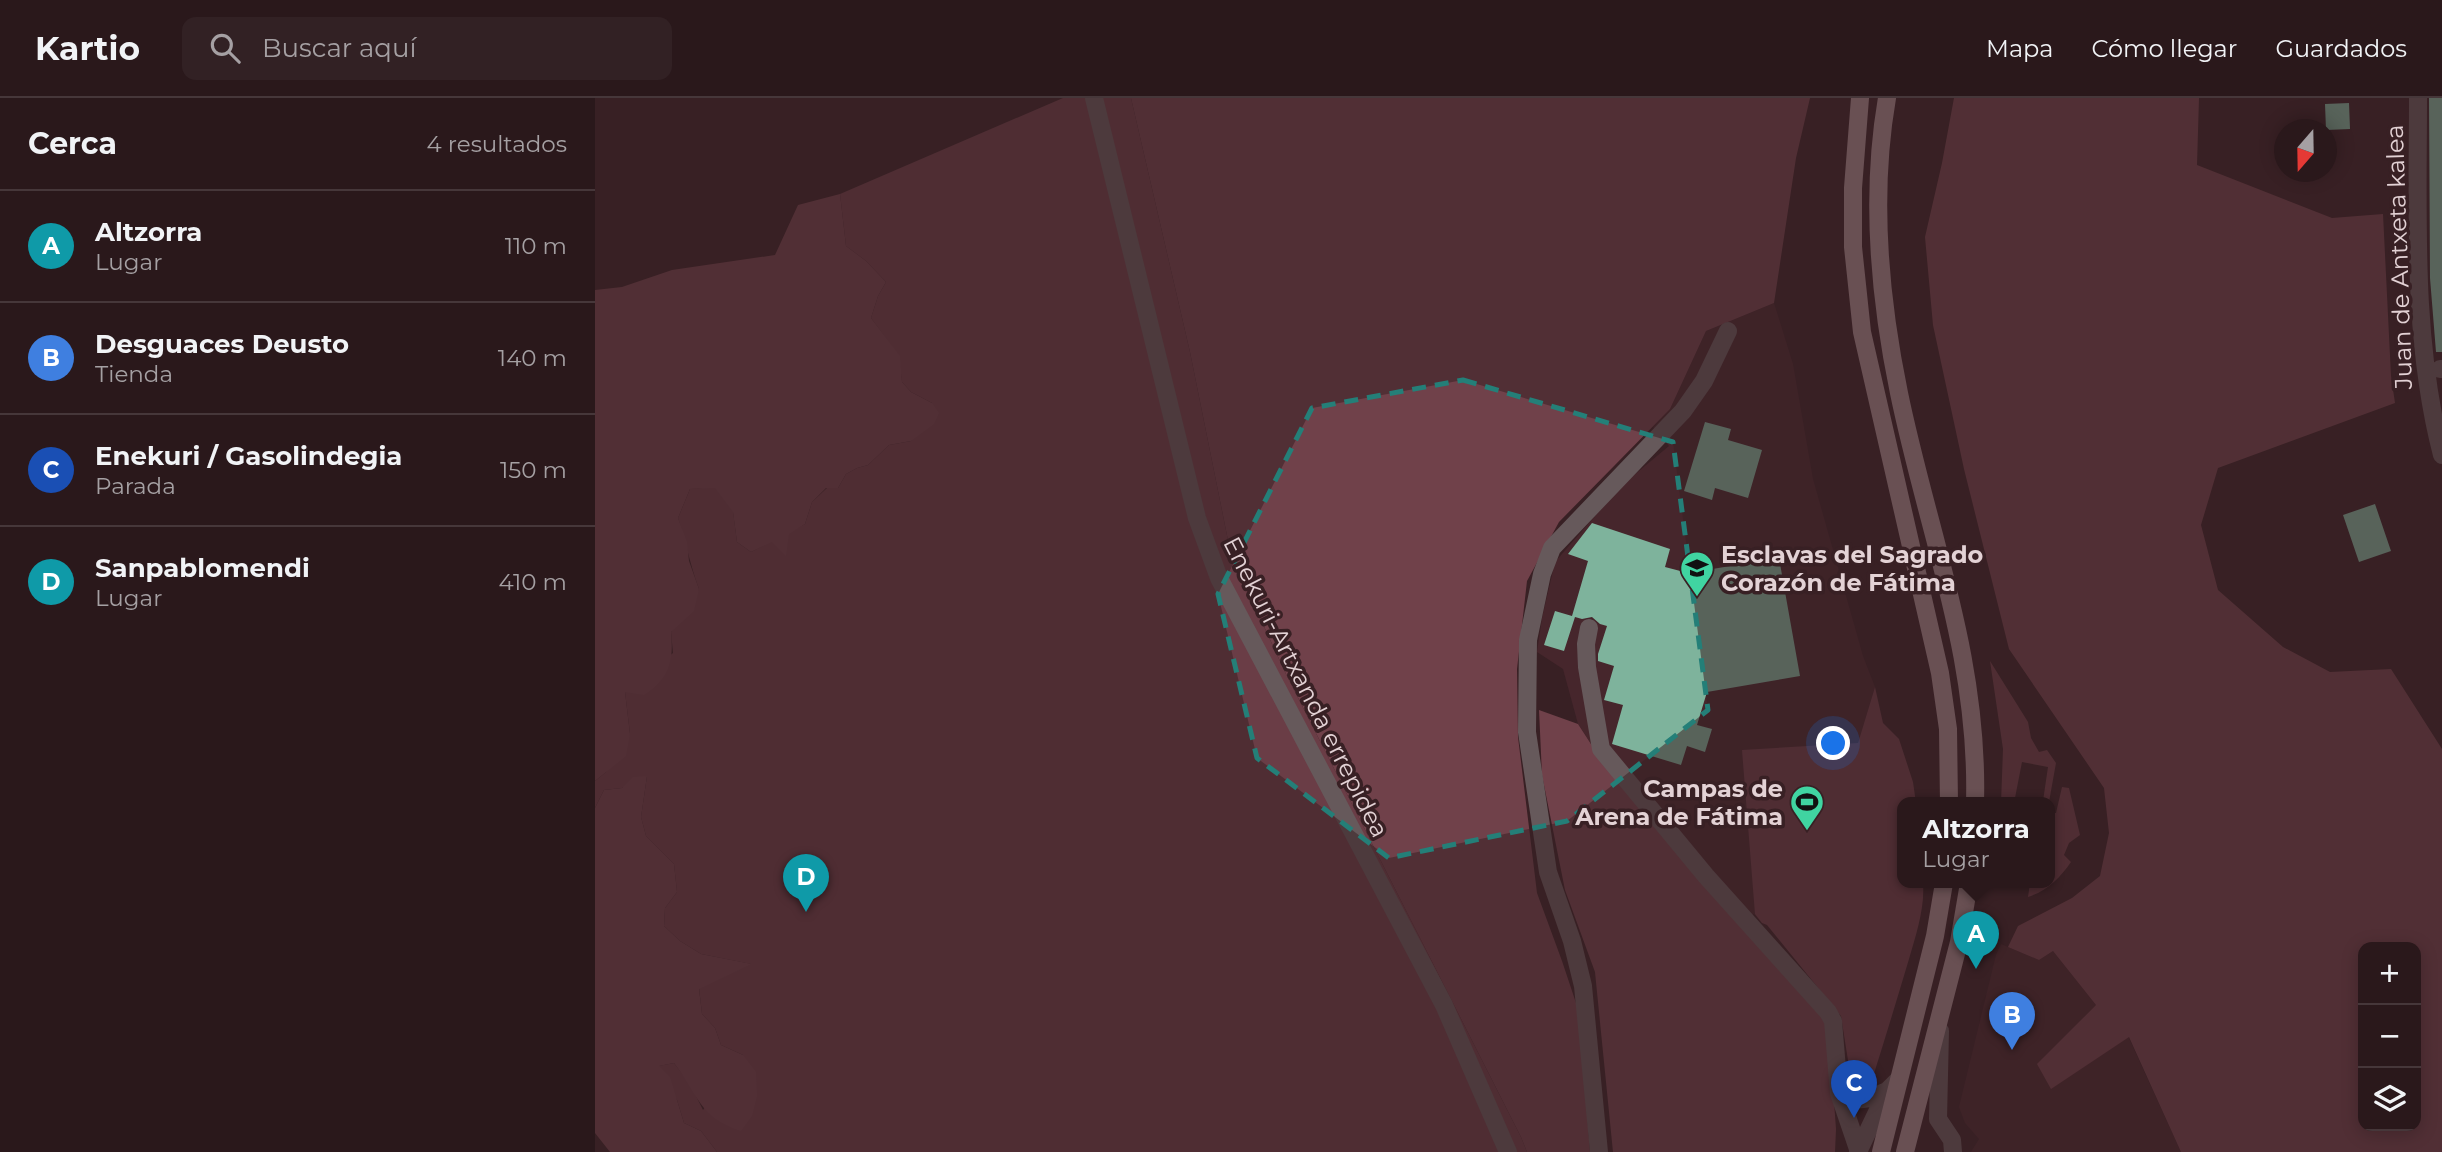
<!DOCTYPE html>
<html lang="es">
<meta charset="utf-8">
<style>
:root{--surface:#2a181b;--page:#322124;--text:#f1f3f6;--muted:#a5a0a3;--line:#46373a;--accent:#d93025}
body{margin:0;font-family:Montserrat,sans-serif;background:var(--page);color:var(--text)}
.controls{position:absolute;right:21px;bottom:21px;display:grid;overflow:hidden;border-radius:14px;box-shadow:0 4px 18px #0003}
.controls button{width:63px;height:63px;display:grid;place-items:center;padding:0;border:0;border-bottom:2px solid var(--line);background:var(--surface);color:var(--text);font:35px sans-serif}
.compass{position:absolute;left:1679px;top:21px;width:63px;height:63px;border-radius:50%;background:var(--surface);box-shadow:0 4px 18px #0003;rotate:200deg}
.you{position:absolute;left:1239px;top:646px;width:24px;height:24px;margin:-18px;border:5px solid #fff;border-radius:50%;background:#1a73e8;box-shadow:0 0 0 10px #1a73e833}
.badge{display:grid;place-items:center;width:46px;height:46px;border-radius:50%;background:var(--accent);color:#fff;font-size:23px;font-weight:700}
.pin{position:absolute;translate:-50% -58px;filter:drop-shadow(0 2px 4px #0008)}
.pin::after{content:'';position:absolute;top:37px;width:24px;height:21px;background:inherit;clip-path:polygon(0 0,100% 0,50% 100%)}
.popup{position:absolute;left:1302px;top:699px;width:158px;height:91px;box-sizing:border-box;display:grid;place-content:center;border-radius:14px;background:var(--surface);filter:drop-shadow(0 2px 5px #0005);font-size:23px;white-space:nowrap;color:var(--muted)}
.popup b{font-size:26px;color:var(--text)}
.popup::after{content:'';position:absolute;left:50%;top:100%;margin-left:-14px;border:14px solid transparent;border-top-color:var(--surface)}
.list{margin:0;padding:0;list-style:none}
h2{display:flex;justify-content:space-between;align-items:center;height:91px;margin:0;padding:0 28px;font-size:30px}
h2 small{font-size:23px;font-weight:400;color:var(--muted)}
.list li{display:grid;grid-template-columns:46px 1fr auto;gap:21px;align-items:center;box-sizing:border-box;height:112px;padding:0 28px;border-top:2px solid var(--line)}
.list b{display:block;font-size:26px;white-space:nowrap}
.list p{margin:0;font-size:23px;white-space:nowrap;color:var(--muted)}
.list em{font-size:23px;font-style:normal;color:var(--muted)}
.icon{flex:none;width:38px;height:38px;fill:none;stroke:currentColor;stroke-width:2;stroke-linecap:round;stroke-linejoin:round}
.map{position:relative;flex:none;width:1847px;height:1054px;overflow:hidden}
header{display:flex;align-items:center;gap:42px;box-sizing:border-box;height:98px;padding:0 35px;background:var(--surface);border-bottom:2px solid var(--line)}
header strong{font-size:33px}
nav{display:flex;gap:38px;margin-inline-start:auto;font-size:24px}
.search{width:490px;height:63px;background:var(--page);display:flex;align-items:center;gap:18px;box-sizing:border-box;padding:0 24px;border-radius:14px;color:var(--muted);font-size:26px}
main{display:flex}
aside{flex:1;background:var(--surface)}
.map>svg:first-child{display:block}
.built{fill:#46262c}
.green{fill:#6a3d46}
.forest{fill:#70414a;fill-rule:evenodd}
.building{fill:#7eb39c}
.lines{fill:none;stroke-linecap:round;stroke-linejoin:round}
.minor{stroke:#66595b;stroke-width:18}
.major{stroke:#a4898d;stroke-width:18}
.marked{fill:none;stroke:#247f78;stroke-width:5;stroke-dasharray:14 9;stroke-linejoin:round}
.labels{text-anchor:middle;dominant-baseline:central;stroke-width:7;stroke-linejoin:round;paint-order:stroke}
.street-label{font-size:24px;fill:#e3d2d5;stroke:#382024}
.poi-label{font-size:24px;font-weight:bold;fill:#e3d2d5;stroke:#382024;text-anchor:start}
</style>
<header>
<strong>Kartio</strong>
<div class="search"><svg class="icon" aria-label="search" viewBox="0 0 24 24"><circle cx="10" cy="10" r="6"/><path d="M15 15l6 6"/></svg>Buscar aquí</div>
<nav><a>Mapa</a><a>Cómo llegar</a><a>Guardados</a></nav>
</header>
<main>
<aside>
<h2>Cerca<small>4 resultados</small></h2>
<ul class="list">
<li><span class="badge" style="background:#0f9aa8">A</span><div><b>Altzorra</b><p>Lugar</p></div><em>110 m</em></li>
<li><span class="badge" style="background:#3f7fe0">B</span><div><b>Desguaces Deusto</b><p>Tienda</p></div><em>140 m</em></li>
<li><span class="badge" style="background:#1a4fb4">C</span><div><b>Enekuri / Gasolindegia</b><p>Parada</p></div><em>150 m</em></li>
<li><span class="badge" style="background:#0f9aa8">D</span><div><b>Sanpablomendi</b><p>Lugar</p></div><em>410 m</em></li>
</ul>
</aside>
<div class="map">
<svg width="1847" height="1054" viewBox="0 0 1847 1054">
<rect width="100%" height="100%" fill="#382024"/>
<path class="built" d="M1179 205 1198 266 1218 381 1268 558 1280 589 1263 645 1167 825 1159 816 1144 821 1005 660 983 626 968 571 942 554 947 520 960 464 1027 387 1074 348 1058 329 1075 311 1111 233Z
M1406 846 1444 862 1458 853 1501 907 1443 966 1456 990 1533 938 1586 1054H1376L1384 1041 1370 1025 1364 1009 1401 857Z"/>
<path class="green" d="M468 0H536L595 254 636 457 691 576 926 1039 932 1054H122L106 1033 89 1025 82 1002 63 968 79 965 95 986 108 1012 148 957 126 947 120 930 107 916 104 890 156 866 106 856 85 843 69 828 70 810 82 794 79 766 51 738 46 719 52 678 27 690 9 692 0 710V683L11 674 35 636 30 594 78 555 76 534 104 491C95 467 91 443 83 420L95 391 120 389 138 413 142 444 156 454 210 426 217 404 232 390H243L251 376 262 370 273 367 294 347 316 343 337 305 316 294 307 284 304 258 276 220 283 198 291 184 271 163 251 148 245 96Z
M1395 563 1433 624 1436 640 1444 654 1452 652 1461 665 1454 704 1448 703 1453 669 1427 664 1419 705H1406L1408 651Z
M1280 589 1288 625 1304 641 1318 684 1321 705H1308V785H1328C1330 810 1321 837 1314 861 1302 901 1290 941 1277 982L1268 995 1258 994 1246 918 1172 827 1167 825 1160 816 1147 652 1263 645Z
M1467 689 1474 690 1485 737 1474 745 1469 757 1476 764C1465 780 1452 793 1433 799L1435 785H1454L1455 715H1461Z"/>
<path class="forest" d="M536 0H1215L1201 60 1179 205 1111 233 1075 311 964 424 932 483 922 571 923 639 942 795 967 863 984 914 995 1054H932L926 1039 691 576 636 457 595 254Z
M1359 0H1604L1602 67 1737 120 1788 116 1796 278 1800 305 1623 370 1606 427 1623 492 1688 549 1735 574 1796 571 1847 651V1054H1586L1534 939 1456 991 1442 966 1501 907 1458 853 1444 862 1413 849 1423 828 1477 800 1505 778 1514 735 1509 690 1414 551 1369 371 1338 227 1330 139 1347 65ZM1768 849H1821V1028H1768Z
M245 96 251 148 271 163 291 184 283 198 276 220 305 258 307 284 316 294 337 305 344 315 339 326 316 343 294 347 273 367 262 370 251 376 243 390H231L217 404 210 426 194 436 191 458 177 444 156 454 142 444 138 414 120 390 95 391 83 420 92 444 94 463 104 491 99 513 76 534C79 563 74 581 49 597L30 594 35 636 31 658 0 683V192L27 189 77 172 180 157 203 107Z
M944 612 983 626 1005 660 1233 922 1241 1031 1240 1054H1018L1000 874 970 792 947 677Z
M52 678 46 719 51 738 79 766 82 794 70 810 69 828 85 843 106 856 157 866 104 891 107 916 120 930 126 947 148 957 161 974 162 998 157 1018 146 1033C104 1020 103 996 79 965L64 968 75 979 89 1025 106 1033 122 1054H15L0 1035V710L9 692 27 690 38 679Z"/>
<path class="building" d="M1834 0H1847V254H1841L1835 180Z
M1754 5 1755 31 1731 32 1730 6Z
M1110 324 1136 331 1133 342 1167 352 1153 400 1120 390 1117 402 1089 393Z
M1780 406 1796 453 1764 464 1748 417Z
M997 425 1075 451 1070 469 1093 475 1184 460 1205 578 1112 594 1102 627 1117 631 1110 654 1092 648 1086 667 1017 646 1028 607 1009 602 1019 568 1003 563V556L1012 528 1005 526 997 519 987 521 980 519 969 553 949 547 960 513 977 518 993 463 973 456Z"/>
<g class="lines">
<path class="minor" d="M499 0 602 420 624 480 849 907 913 1054
M1823 0C1823 119 1817 242 1847 357
M1845 271H1847
M994 530 991 546 992 569 1006 651 1111 778 1233 914 1238 923 1244 995 1264 1054
M1345 933 1343 1021 1357 1042 1358 1054
M1244 995C1262 1006 1274 1001 1292 993
M1004 1054 988 888 977 843 953 774 932 634 933 542 947 476 957 450 1088 313 1109 283 1133 233
M1263 1054 1292 993 1304 981"/>
<path class="major" d="M1265 0 1258 90V149L1267 234 1345 575 1353 631 1354 705
M1292 0C1275 98 1284 198 1304 295 1333 436 1384 557 1380 705
M1286 1054 1340 838 1349 785
M1310 1054 1364 844 1374 785"/>
</g>
<path d="M0 0H1847V1054H0ZM868 282 1078 344 1113 612 972 723 794 760 662 660 623 496 717 310Z" fill="#382024" fill-opacity=".55" fill-rule="evenodd"/>
<path class="marked" d="M868 282 1078 344 1113 612 972 723 794 760 662 660 623 496 717 310Z"/>
<defs>
<g id="school-pin" transform="scale(1.75)"><path d="M0 17L-7.5 6A9.5 9.5 0 1 1 7.5 6Z" fill="#40d4a1" stroke="#382024"/><path d="M0-5L7-2L0 1L-7-2ZM-4 1L0 2.5L4 1V4Q0 6-4 4Z" fill="#111"/></g>
<g id="stadium-pin" transform="scale(1.75)"><path d="M0 17L-7.5 6A9.5 9.5 0 1 1 7.5 6Z" fill="#40d4a1" stroke="#382024"/><path d="M0-5a6.5 5 0 1 0 0 10a6.5 5 0 1 0 0-10ZM-3.5-1.8h7v3.6h-7Z" fill="#111"/></g>
</defs>
<g fill-rule="evenodd">
<use href="#school-pin" x="1102" y="470"/>
<use href="#stadium-pin" x="1212" y="704"/>
</g>
<g class="labels">
<g class="street-label">
<text transform="translate(1804 159) rotate(-92)">Juan de Antxeta kalea</text>
<text transform="translate(711 589) rotate(63)">Enekuri-Artxanda errepidea</text>
</g>
<g class="poi-label">
<text x="1126" y="456">Esclavas del Sagrado<tspan x="1126" dy="28">Corazón de Fátima</tspan></text>
<text x="1188" y="690" text-anchor="end">Campas de<tspan x="1188" dy="28">Arena de Fátima</tspan></text>
</g>
</g>
</svg>
<div class="controls">
<button>+</button>
<button>−</button>
<button><svg class="icon" aria-label="layers" viewBox="0 0 24 24"><path d="M12 4l9 5-9 5-9-5zM3 14l9 5 9-5"/></svg></button>
</div>
<svg class="compass" viewBox="-18 -18 36 36"><path d="M0-13l5 13h-10z" fill="#e53935"/><path d="M0 13l5-13h-10z" fill="#a5a0a3"/></svg>
<div class="you"></div>
<div class="pin badge" style="left:1381px;top:871px;background:#0f9aa8">A</div>
<div class="popup"><b>Altzorra</b>Lugar</div>
<div class="pin badge" style="left:1417px;top:952px;background:#3f7fe0">B</div>
<div class="pin badge" style="left:1259px;top:1020px;background:#1a4fb4">C</div>
<div class="pin badge" style="left:211px;top:814px;background:#0f9aa8">D</div>
</div>
</main>
